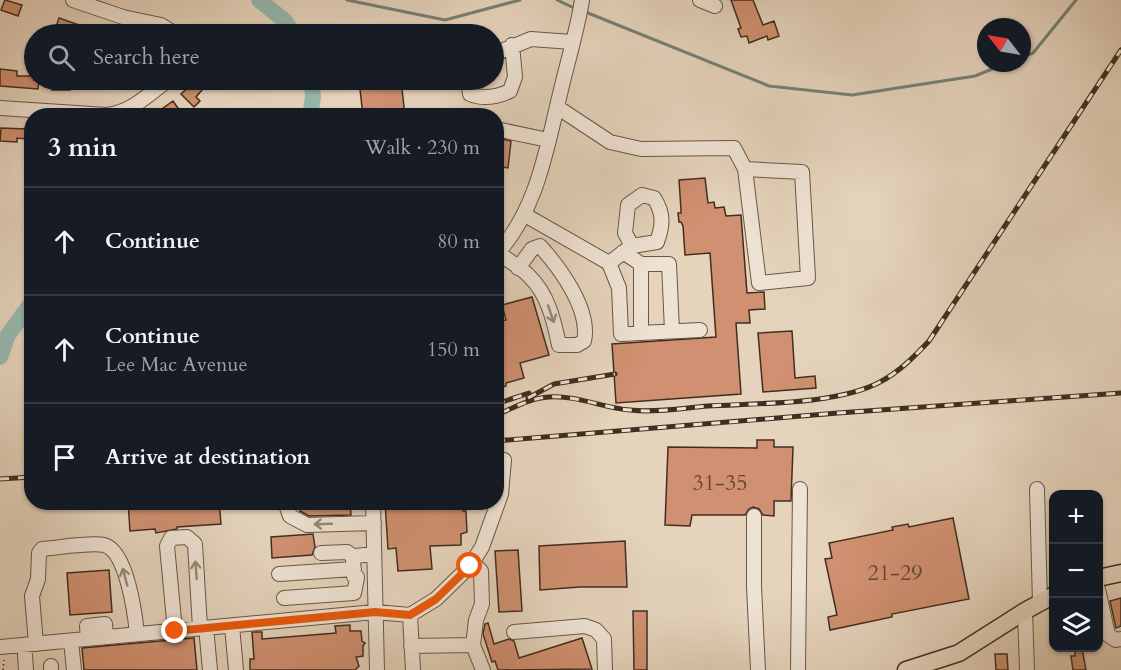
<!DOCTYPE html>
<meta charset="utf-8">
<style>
:root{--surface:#171b24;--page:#20242c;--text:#f1f3f6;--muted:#9ea1a6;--line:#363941}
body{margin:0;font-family:Cardo,serif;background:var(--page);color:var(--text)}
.controls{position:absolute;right:18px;bottom:18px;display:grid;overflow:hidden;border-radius:12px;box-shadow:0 2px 4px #0004}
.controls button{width:54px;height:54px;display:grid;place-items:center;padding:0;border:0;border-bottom:2px solid var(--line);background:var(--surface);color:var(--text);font:30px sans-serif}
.compass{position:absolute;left:977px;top:18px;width:54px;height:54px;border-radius:50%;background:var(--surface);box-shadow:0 2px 4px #0004;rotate:301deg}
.stop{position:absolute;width:18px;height:18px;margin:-14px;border:4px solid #ea580c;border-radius:50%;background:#fff}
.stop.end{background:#ea580c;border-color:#fff;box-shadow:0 2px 6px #0008}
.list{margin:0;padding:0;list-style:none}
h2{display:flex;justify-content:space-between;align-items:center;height:78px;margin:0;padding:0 24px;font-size:26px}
h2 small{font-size:20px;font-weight:400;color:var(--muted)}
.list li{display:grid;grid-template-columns:39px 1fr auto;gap:18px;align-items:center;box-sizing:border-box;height:108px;padding:0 24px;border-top:2px solid var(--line)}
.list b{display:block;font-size:22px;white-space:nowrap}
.list p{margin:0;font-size:20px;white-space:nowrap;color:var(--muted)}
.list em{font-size:20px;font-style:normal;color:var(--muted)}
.icon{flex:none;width:33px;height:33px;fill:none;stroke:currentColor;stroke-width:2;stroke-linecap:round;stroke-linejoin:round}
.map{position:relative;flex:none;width:1121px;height:670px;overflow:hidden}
.search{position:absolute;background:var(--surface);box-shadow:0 2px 4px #0004;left:24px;top:24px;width:480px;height:66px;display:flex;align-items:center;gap:15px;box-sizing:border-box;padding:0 21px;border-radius:33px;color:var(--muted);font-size:22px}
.panel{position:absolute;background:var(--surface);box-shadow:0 2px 4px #0004;left:24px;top:108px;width:480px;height:402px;border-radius:24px}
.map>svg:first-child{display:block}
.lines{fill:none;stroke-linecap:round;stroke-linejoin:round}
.stream{stroke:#748175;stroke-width:3}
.river{stroke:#96b8ae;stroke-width:16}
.building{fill:#d09071;stroke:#402e1f;stroke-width:1.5}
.minor-casing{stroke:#695746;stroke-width:16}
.major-casing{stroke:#402e1f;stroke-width:19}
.path{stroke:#402e1f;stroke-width:1.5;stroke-dasharray:1.5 3;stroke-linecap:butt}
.minor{stroke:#eee2d3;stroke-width:14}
.major{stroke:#e5d3bc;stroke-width:16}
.rail-casing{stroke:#402e1f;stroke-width:5}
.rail{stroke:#eee2d3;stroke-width:3;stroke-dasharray:9;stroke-linecap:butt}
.oneway{stroke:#978879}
.route{stroke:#ea580c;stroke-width:8}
.labels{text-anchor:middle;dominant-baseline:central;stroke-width:6;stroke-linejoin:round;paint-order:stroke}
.number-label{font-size:22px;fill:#644634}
</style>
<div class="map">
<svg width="1121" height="670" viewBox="0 0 1121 670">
<rect width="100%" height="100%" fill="#e5d3bc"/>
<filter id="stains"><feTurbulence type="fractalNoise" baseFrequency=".00333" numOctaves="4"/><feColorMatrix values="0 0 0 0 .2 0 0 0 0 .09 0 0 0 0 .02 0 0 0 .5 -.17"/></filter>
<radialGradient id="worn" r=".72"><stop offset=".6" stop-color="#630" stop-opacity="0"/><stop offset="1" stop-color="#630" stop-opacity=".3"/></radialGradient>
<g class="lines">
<path class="stream" d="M347 0 445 20 520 0
M557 0 572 7
M588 13 769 86 852 95 975 76 1007 63
M1022 57 1033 53 1076 0"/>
<path class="river" d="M259 0 285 21 293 34
M310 116 313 97 312 80
M0 357 8 335 32 302"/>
</g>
<path class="building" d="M5 0 22 5 18 16 1 10Z
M731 0H753L763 25 774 21 779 36 768 40 767 36 749 43 747 36 741 37 738 29 741 28Z
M59 18 102 33V34H68L55 30Z
M0 69 17 71V76H34V80H39L38 89 0 86Z
M52 80H79V88H70V90H52Z
M359 80H401L405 116H363Z
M194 82 202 90 196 97 200 101 194 107 181 94Z
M173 101 180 111 174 116H152Z
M1 128 27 129 26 139 17 138V142L0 141Z
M496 138 511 141 508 168 496 166Z
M705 178 708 203 714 202 715 208 724 207 726 216 741 215 747 293 764 292 765 309 749 310 750 323H736L741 394 616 403 612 344 716 337 710 253 685 255 683 226 681 222H679L678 213H681V210L679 180Z
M532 297 549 355 520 363 524 378 506 383V386L496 389V322L506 320 502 305Z
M792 331 795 378 815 376 816 388 763 392 758 333Z
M757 440H774V447H793L791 501H774V516L763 515 759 509 753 507 749 509 745 515H692L690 526 665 525 668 447 757 448Z
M128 502H219L221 524 177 527V529L156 533 155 529 130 531Z
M300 502H350L351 515 309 516 300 511Z
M385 502H462L463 511H466L467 532 461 534V545L430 546 432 569 398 571 396 548 388 549Z
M953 518 969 599 892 614V617L830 630 828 617 837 615 825 559 832 558 829 543 893 530 892 527 908 524 909 527Z
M313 534 315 547 312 555 272 558 271 537Z
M625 541 627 587H580L540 590 539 546Z
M518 550 522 611 499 612 495 551Z
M109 570 112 612 70 615 67 573Z
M1121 598V626L1116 628 1110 601Z
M633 611H647V670H634Z
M488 623 494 644 509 639 514 641 519 658 582 638 592 669 498 670 495 661 492 662 483 634 485 624Z
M350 625V631H361L362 641 365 643 363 646V656L356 657 359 666 355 670H250V659H254L252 632H262V639L336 633 335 626Z
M194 638 197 670H84L82 648Z
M1082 648 1086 670H1073L1071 656H1075V649Z
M995 654H1007L1008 670H996Z"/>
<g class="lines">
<g class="minor-casing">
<path id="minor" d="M73 0 123 17 161 25 175 34
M700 0 715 6
M494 54 531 39 572 42
M468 80 470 94C484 100 497 97 510 91L515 77 512 45
M557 107 610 142 641 149 734 148 745 169 759 283 808 278 802 172 745 169
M0 108 107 115C132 112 149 94 168 80
M496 129 548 140
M525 215 609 263 619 288 621 334 700 330
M623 252 641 264V333
M499 253C508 261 521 267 529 276 548 294 554 321 559 345H577L584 341C591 310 560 268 540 246L532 249 518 268
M496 255C537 210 546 151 560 94 567 63 577 32 582 0
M609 263 632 246 625 233 628 205 642 195 654 198C664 214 663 225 657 242L632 246
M641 264H669L672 331
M1037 489 1040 603
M285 502 290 516 307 525 374 523
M373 502 377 670
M754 516V586L758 670
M321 553 347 552 354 557
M470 566 482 547 501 494 504 460H496
M279 574 354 569
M357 577 354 576 353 559 355 556 374 554
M1098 589 1108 635 1116 640 1121 639
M284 598 354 593 357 578
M1025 611 1027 670
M410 615 413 670
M232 626 236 670
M206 627 210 670
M175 631 167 546 171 538 187 537 195 544 200 628
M514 632 585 626 596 630 604 639 605 670
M88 639 87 626 105 624 106 637
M71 641 74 670
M36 644 32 596 38 579 39 553 42 549C57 548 91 542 104 545 127 551 135 614 137 634
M411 646 473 645 483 670
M0 647 375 612 410 615 436 599 470 566 477 567 481 571 482 604 476 620 473 645
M25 655 26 670
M51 666V670
M798 670 800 489"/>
</g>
<g class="major-casing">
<path id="major" d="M1098 578 1121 573
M906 670 959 653 1025 611 1054 595"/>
</g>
<path class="path" d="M3 670 4 660"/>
<use href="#minor" class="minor"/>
<use href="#major" class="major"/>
<g class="rail-casing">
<path id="rail" d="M528 398 554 384 615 374
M496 404 529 393
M501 413C517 406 532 398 549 397 577 395 603 408 630 410 656 413 683 408 708 406 757 403 837 405 880 382 899 372 914 357 929 341L1121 50
M496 441 838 413 1121 393
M0 479 32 477"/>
</g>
<use href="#rail" class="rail"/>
</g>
<defs><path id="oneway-shaft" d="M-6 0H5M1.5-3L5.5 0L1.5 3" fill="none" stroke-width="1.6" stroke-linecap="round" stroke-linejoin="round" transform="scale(1.5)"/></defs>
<g class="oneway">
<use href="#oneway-shaft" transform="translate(551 314) rotate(71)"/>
<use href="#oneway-shaft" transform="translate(323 524) rotate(178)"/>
<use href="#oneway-shaft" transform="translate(196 570) rotate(-94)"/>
<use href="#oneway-shaft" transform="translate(125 577) rotate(-105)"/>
</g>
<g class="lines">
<path class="route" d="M175 631 375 612 410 615 436 599 470 566"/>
</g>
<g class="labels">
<g class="number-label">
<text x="720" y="483">31-35</text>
<text x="895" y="573">21-29</text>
</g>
</g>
<rect width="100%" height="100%" filter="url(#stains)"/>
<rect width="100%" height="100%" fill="url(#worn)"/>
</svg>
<div class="controls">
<button>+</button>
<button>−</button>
<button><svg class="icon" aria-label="layers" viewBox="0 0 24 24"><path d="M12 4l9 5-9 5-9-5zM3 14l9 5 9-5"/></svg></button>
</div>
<svg class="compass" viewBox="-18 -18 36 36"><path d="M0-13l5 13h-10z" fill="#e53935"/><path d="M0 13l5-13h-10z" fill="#9ea1a6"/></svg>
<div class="stop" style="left:470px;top:566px"></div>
<div class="stop end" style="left:175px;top:631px"></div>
<div class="search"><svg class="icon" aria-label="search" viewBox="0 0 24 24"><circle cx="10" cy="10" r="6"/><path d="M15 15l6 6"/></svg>Search here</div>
<section class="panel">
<h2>3 min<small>Walk · 230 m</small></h2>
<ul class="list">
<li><svg class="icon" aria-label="ahead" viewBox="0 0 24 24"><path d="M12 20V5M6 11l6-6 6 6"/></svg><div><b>Continue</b></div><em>80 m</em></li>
<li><svg class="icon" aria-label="ahead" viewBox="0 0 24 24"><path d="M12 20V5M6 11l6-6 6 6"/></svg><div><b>Continue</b><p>Lee Mac Avenue</p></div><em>150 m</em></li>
<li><svg class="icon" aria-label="arrive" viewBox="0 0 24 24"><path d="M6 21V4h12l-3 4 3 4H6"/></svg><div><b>Arrive at destination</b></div></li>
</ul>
</section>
</div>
